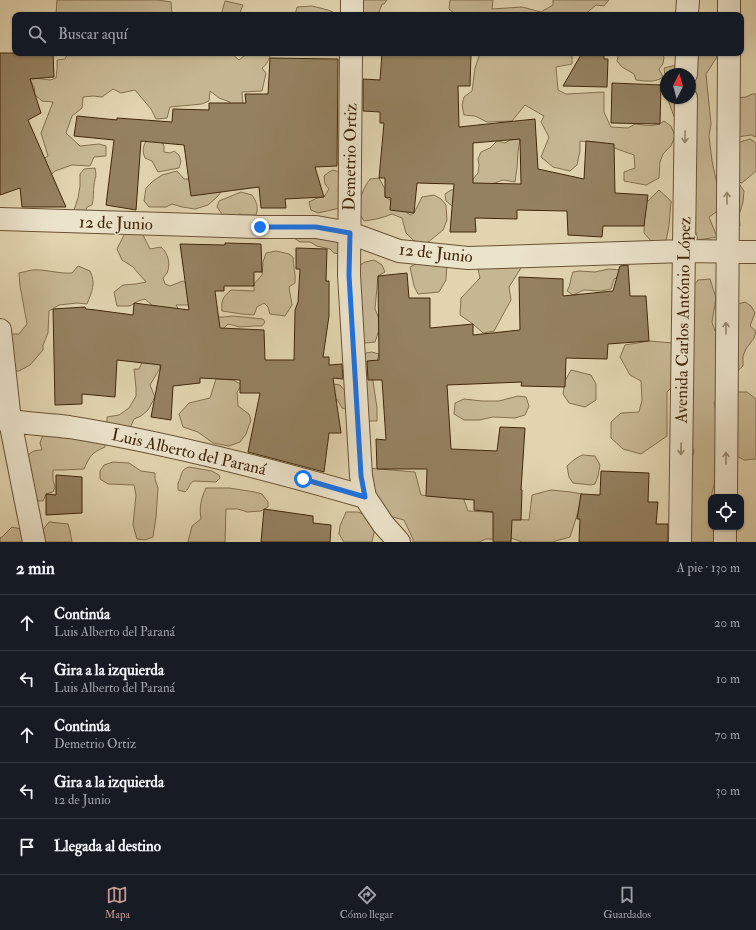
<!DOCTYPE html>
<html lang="es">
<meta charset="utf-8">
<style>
:root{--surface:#171b24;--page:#242831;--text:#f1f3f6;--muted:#9ea1a6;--line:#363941;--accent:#c59692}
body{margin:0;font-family:"IM FELL Double Pica",serif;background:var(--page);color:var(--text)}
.controls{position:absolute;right:12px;bottom:12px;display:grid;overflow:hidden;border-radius:8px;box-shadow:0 1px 3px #0004}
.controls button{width:36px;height:36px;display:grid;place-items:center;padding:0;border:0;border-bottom:1px solid var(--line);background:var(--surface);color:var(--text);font:20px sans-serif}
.compass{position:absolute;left:660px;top:68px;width:36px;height:36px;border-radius:50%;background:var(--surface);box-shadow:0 1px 3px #0004;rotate:6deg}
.stop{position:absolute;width:12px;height:12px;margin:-9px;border:3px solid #1a73e8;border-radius:50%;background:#fff}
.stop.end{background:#1a73e8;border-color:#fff;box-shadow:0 1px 4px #0008}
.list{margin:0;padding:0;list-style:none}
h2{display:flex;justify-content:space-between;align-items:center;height:52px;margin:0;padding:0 16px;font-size:17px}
h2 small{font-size:13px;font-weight:400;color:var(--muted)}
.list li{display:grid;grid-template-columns:26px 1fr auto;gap:12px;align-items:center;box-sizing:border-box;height:56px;padding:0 16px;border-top:1px solid var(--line)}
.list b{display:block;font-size:15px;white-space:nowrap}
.list p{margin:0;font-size:13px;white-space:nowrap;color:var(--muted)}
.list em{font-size:13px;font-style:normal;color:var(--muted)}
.icon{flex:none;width:22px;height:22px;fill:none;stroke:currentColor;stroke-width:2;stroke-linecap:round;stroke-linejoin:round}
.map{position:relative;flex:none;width:756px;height:542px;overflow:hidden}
.search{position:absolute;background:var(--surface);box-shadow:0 1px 3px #0004;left:12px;right:12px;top:12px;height:44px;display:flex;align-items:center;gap:10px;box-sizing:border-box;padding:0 14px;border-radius:8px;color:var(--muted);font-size:15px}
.sheet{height:332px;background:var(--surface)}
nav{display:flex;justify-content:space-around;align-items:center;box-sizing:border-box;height:56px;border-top:1px solid var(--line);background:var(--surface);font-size:11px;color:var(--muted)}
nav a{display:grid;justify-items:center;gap:2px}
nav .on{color:var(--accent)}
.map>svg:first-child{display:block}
.green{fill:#c6b793;stroke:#846f4f}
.building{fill:#948160;stroke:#41270b;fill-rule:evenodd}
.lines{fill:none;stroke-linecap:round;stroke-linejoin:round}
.minor-casing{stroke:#695234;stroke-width:24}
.minor{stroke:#ece3cb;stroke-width:22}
.oneway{stroke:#96856b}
.route{stroke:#1a73e8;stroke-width:5}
.labels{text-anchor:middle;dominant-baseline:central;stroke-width:3;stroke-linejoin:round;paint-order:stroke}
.street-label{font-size:17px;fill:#41270b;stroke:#ece3cb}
</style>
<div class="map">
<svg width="756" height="542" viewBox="0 0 756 542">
<rect width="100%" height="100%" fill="#e1d4af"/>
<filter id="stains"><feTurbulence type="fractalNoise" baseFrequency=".005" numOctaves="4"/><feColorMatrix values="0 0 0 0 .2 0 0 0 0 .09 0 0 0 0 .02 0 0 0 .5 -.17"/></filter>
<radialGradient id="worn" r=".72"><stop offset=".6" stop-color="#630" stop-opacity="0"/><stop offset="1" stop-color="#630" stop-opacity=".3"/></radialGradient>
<path class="green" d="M57 0H158L171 2 172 15H56Z
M355 0H387L384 4H382L378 15H360Z
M450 0H493L492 9 522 7 541 12 553 5V0H609L604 6 596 5 584 15H456L449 9Z
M225 1 243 5 239 15H221Z
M312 6 328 10 340 15H295L297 7Z
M68 53H231L239 60 248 53H271C269 59 267 65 262 68L266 73 262 91 242 92 243 105 226 112 230 102 219 98 210 91 209 101 202 104 170 107 167 118 156 119 151 109 135 90 121 93 113 89 102 97 93 96 83 97 82 108 72 116 66 133 80 146 99 144 106 146V156L94 157 90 166 72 165 55 171 48 178 40 161 48 156 41 133 53 102 42 101 35 95 34 87 29 77 50 80 56 78 57 69V60L65 59Z
M480 53H572V64L556 67 558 90 566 94 604 92V112L611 127 628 128 635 124C645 125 655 128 664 121L671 126 675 136 671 146 663 154 660 162 659 178 646 185 624 181V172L635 168 634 155 617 149 604 143 580 141V151L577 165 570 171 553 167 541 157 549 137 541 122 544 116 525 105 512 121 487 122 475 116 464 115 462 105 464 97 472 91 475 68Z
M619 53H661L664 57 663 64 659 69 663 77C655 83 646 81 636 80L634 74 622 67 617 61Z
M682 53H716L717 57 706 74 711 124 709 136 712 161 717 184 740 185 744 191 743 202 739 215 740 226 732 230 720 229 717 224V217L719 210 709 217 717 237 698 240 692 219 676 122 668 100V98H690V74H666V82L664 68 680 64Z
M752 94H756V137L751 135 738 137 717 130 718 120 736 98 746 97Z
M160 138 164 146V152L170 153 174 151 179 155 181 161 179 168 158 172 152 161 145 158C142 151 143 146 147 139Z
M520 139 518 152 517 168 515 182 503 180 492 184 461 207 452 206 446 201 445 194 451 190 459 189 473 179 478 173 479 165 478 159 481 152 490 148 497 141 505 143 510 140Z
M750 139 756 143V171L742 183 726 177 730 148 740 142Z
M95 168C97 177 95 177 94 185 93 191 94 198 92 205L87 207 83 218 73 213 78 198 80 186V174L84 169Z
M333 170 340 172 343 180 338 190 341 194 340 208 318 213 311 210 309 202 317 198 324 197 329 189 325 184 324 176 329 172Z
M177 171 184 179H198L222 191 216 198 208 205 195 209 182 207 172 204 166 207H149L144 201 146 188 153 181 162 175Z
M379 178 385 189V197L404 208 406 212 410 215 414 213 422 197 434 195 441 199 446 205 447 220 443 230 427 243 414 241 406 233 402 218 392 214C383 218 373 220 364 221L357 210C360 199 363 188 370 179Z
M659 190 671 201 669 226 666 241H651L644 233 645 204Z
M241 192 252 195C256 201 259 207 256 215H245L239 214 235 225 221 219 222 214 217 207 219 201Z
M135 232 143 235 150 249 161 247C168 253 171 264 167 273 166 275 164 276 163 278L165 284 170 286 183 281 190 285 189 305H176L179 310 153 306 145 299 138 301 130 306H117L114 292 123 285 136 284 146 282 133 267 122 260 117 249 125 233Z
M344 236 339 254 334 253 330 249 317 246 310 242H300L294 238Z
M276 251 289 254 293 257C293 266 296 274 295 283L289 287 292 305 285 316 270 314 268 307 264 303 257 307 254 315 242 314 222 311C221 300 223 297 231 290L254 291V284L262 275 263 262 266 253Z
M429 258 447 263 446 280 439 292 418 294 414 286 410 267Z
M374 260 382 265 385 272 378 276 375 309 381 324 375 342 365 343 353 334 352 322 362 304 353 292 360 265 365 262Z
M476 260H511L521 268 509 287 511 300 494 331 483 333 473 324 460 315 461 298 480 278Z
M78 266 90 271C96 284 92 291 87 304L77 303 59 305 49 311 48 333 43 345V350L30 365 19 371H8L11 334H19L27 324 20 286 19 273C23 272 28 271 32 270 45 269 59 274 72 273Z
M609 269 621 270 620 277 614 279 611 289 601 291 584 290 573 295 567 291C571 285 570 279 573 272L579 271 595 272Z
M710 279 716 298 712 322 715 331 722 336 725 379 714 403 724 445 711 497V527H723V542H686L682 488 694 452 681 404 691 289 698 280Z
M745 302 751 306 755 313 750 326 756 331 754 338 746 349 743 356V366L734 374 732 310 738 304Z
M233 316 263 319 265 322 262 326H254L240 327 228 324 224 328 223 336 212 317H223Z
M649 341 673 343 674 385 667 392V436L641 454 623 449 611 438V422L621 413 639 412 642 400 641 381 630 375 620 357 625 345Z
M372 352 379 354 373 381 377 408V421H360L351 411 342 408 337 399 325 398 311 381 340 385 344 390 353 393 358 366 366 353Z
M158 356 160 368 150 385 155 397 148 410 141 416 134 419 130 428 107 426V417L119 415 129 408 136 396V388L134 369H139L144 358Z
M571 370 591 375 596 384V400L585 407 569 403 563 394 565 381Z
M216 379 233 380 242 385 237 392 238 406 249 414 251 420 246 434 240 442 229 446 213 443 198 432 183 427 179 414 189 403 210 398Z
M735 392H747L756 399V459L744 460 733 454Z
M518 396 526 397 529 406 525 415 515 418 493 417 479 420H464L454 414 455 403 464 399 482 401H499Z
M43 435 105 440V447C91 453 90 456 84 469L63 470H53V480L55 487 53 492 46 494 43 501H36L23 462C29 454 31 450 42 450L40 443Z
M582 455 595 456 600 465 598 476 595 484 591 485 573 483 569 477 567 466 575 459Z
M113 462 129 463 141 471 155 473V479L158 488 156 517 153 537 145 540 137 539 133 525 136 495 134 485 108 484 100 479V471L104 465Z
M189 467 212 471 219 475 220 478 216 482 194 481C189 483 190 488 185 492L178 490V483C182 477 180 469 189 467Z
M367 468 415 472 421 495 450 498 463 497 468 511 505 513 506 519 529 520 532 495 551 490 571 492 582 494 578 512 570 537 552 542H522L511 538 505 534 493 539H486L479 542H413V539L404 520 389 516 369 491Z
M206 488H229L255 492 262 494 268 502V507L261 511 247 512 238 509H226L225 542H188L192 526 201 519C199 508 201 498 206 488Z
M346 512H358L370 517 375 528 372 542H344L339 534 340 526Z
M49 522 68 524 70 531 72 542H44L42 531Z
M12 527 21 529 25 542H0V538L2 537Z"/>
<path class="building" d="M0 53H53L54 77 30 79 41 113 28 120 66 207H22L20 188 0 195Z
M382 53H471L470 86H458L459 127 535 119 538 169 584 179 586 141 614 144 615 193 648 195 644 226H603L602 237 568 235 567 211 517 210V219L475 218 476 232H450L454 184 417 183 414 213 390 210 391 198 385 197V178H379L384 123H380V112L363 111V79L380 80ZM520 139 521 184 473 183V143Z
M582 53H604V59H608L607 87 563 86Z
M270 58 338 59 337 166 315 167 324 197 285 199 286 208H261L259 187 191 196 184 145 141 141 136 210 106 205 114 140 74 136 77 116 117 120V118L172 122 173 109 209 110V103H246L245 94H268Z
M612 83 661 85 660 124 611 123Z
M225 243 261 244 262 272H254V286H224V291H215L220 328 264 330 265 360H294L295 310 298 302 300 269H296V248L327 249 326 281H329V316L323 357H329V365L342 364 343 379 333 378 341 433H329L324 472 248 452 260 393H240V380L200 378V383L173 386 171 420 151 417 161 365 117 360 115 397 82 394V404L55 405 53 309 85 307 86 309 96 310 133 315 134 303 189 310 180 244 225 245Z
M628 265 630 296H646L649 341 608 344 607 359 566 358 565 387 521 386 522 382 447 385 451 449 497 451 500 427 525 428 521 490H522L521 520H512L511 542H493V512L474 510V500L426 496 427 469H377L376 439 386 440 382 380H368L367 361 379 360 378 276 407 273 409 298H430V328L473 324V335L520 330 519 277 563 279V296L613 291 620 266Z
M601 471 649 473 648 502H658L656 524H668V542H579L580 519H577L581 494 600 495Z
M56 475 82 477V513L46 515V494L56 495Z
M264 509 313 516V523L331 525 330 542H261Z"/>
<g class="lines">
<g class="minor-casing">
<path id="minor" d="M352 15V0
M687 15 688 0
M729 15V0
M351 53 349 275 361 476 365 497 383 524 399 542
M686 74 687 53
M0 219 260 227H316L350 233 399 251 468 258 684 251 756 252
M0 330 10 421 34 542
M0 419C23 424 46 424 69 427 169 443 268 469 365 497
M726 497 729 53
M680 542 686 98
M725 542V527"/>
</g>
<use href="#minor" class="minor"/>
</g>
<defs><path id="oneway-shaft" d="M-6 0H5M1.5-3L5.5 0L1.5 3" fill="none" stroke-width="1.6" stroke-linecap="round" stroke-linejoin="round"/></defs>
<g class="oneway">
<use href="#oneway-shaft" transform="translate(685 137) rotate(91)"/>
<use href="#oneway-shaft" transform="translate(727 198) rotate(-90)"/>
<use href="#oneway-shaft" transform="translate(726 328) rotate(-90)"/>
<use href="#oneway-shaft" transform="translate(681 449) rotate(91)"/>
<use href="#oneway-shaft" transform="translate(726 458) rotate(-90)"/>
</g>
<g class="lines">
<path class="route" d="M260 227H316L350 233 349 275 361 476 365 497 303 479"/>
</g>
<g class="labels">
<g class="street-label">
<text transform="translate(350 157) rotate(-89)">Demetrio Ortiz</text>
<text transform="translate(116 223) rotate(2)">12 de Junio</text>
<text transform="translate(436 253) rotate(6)">12 de Junio</text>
<text transform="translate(683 320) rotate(-89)">Avenida Carlos António López</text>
<text transform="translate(189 452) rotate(13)">Luis Alberto del Paraná</text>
</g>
</g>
<rect width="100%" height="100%" filter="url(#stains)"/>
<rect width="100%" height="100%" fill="url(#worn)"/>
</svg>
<div class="controls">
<button><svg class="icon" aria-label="locate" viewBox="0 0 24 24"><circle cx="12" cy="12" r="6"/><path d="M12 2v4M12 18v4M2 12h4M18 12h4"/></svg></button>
</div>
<svg class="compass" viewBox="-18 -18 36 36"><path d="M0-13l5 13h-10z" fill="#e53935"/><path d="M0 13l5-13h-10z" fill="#9ea1a6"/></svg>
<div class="stop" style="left:303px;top:479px"></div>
<div class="stop end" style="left:260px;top:227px"></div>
<div class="search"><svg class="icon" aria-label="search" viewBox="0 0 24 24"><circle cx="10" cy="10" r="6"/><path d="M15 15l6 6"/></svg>Buscar aquí</div>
</div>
<section class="sheet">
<h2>2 min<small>A pie · 130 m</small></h2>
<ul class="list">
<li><svg class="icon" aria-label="ahead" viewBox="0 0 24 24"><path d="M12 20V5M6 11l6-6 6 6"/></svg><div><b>Continúa</b><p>Luis Alberto del Paraná</p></div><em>20 m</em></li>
<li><svg class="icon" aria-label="left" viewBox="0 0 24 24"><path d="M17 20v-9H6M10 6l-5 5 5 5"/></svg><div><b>Gira a la izquierda</b><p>Luis Alberto del Paraná</p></div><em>10 m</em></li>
<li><svg class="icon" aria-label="ahead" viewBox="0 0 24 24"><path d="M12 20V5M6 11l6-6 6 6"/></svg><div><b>Continúa</b><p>Demetrio Ortiz</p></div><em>70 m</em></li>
<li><svg class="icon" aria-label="left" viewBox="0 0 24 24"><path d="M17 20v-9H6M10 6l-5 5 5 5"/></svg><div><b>Gira a la izquierda</b><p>12 de Junio</p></div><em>30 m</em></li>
<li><svg class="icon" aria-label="arrive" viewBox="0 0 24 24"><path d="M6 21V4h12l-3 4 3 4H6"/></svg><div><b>Llegada al destino</b></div></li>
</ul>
</section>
<nav>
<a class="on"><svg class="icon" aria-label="map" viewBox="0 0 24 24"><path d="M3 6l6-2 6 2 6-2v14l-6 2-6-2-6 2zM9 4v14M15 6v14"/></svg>Mapa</a>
<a><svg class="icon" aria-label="directions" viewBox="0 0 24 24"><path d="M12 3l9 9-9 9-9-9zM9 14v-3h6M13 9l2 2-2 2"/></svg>Cómo llegar</a>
<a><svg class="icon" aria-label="saved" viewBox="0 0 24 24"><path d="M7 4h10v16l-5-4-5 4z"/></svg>Guardados</a>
</nav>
